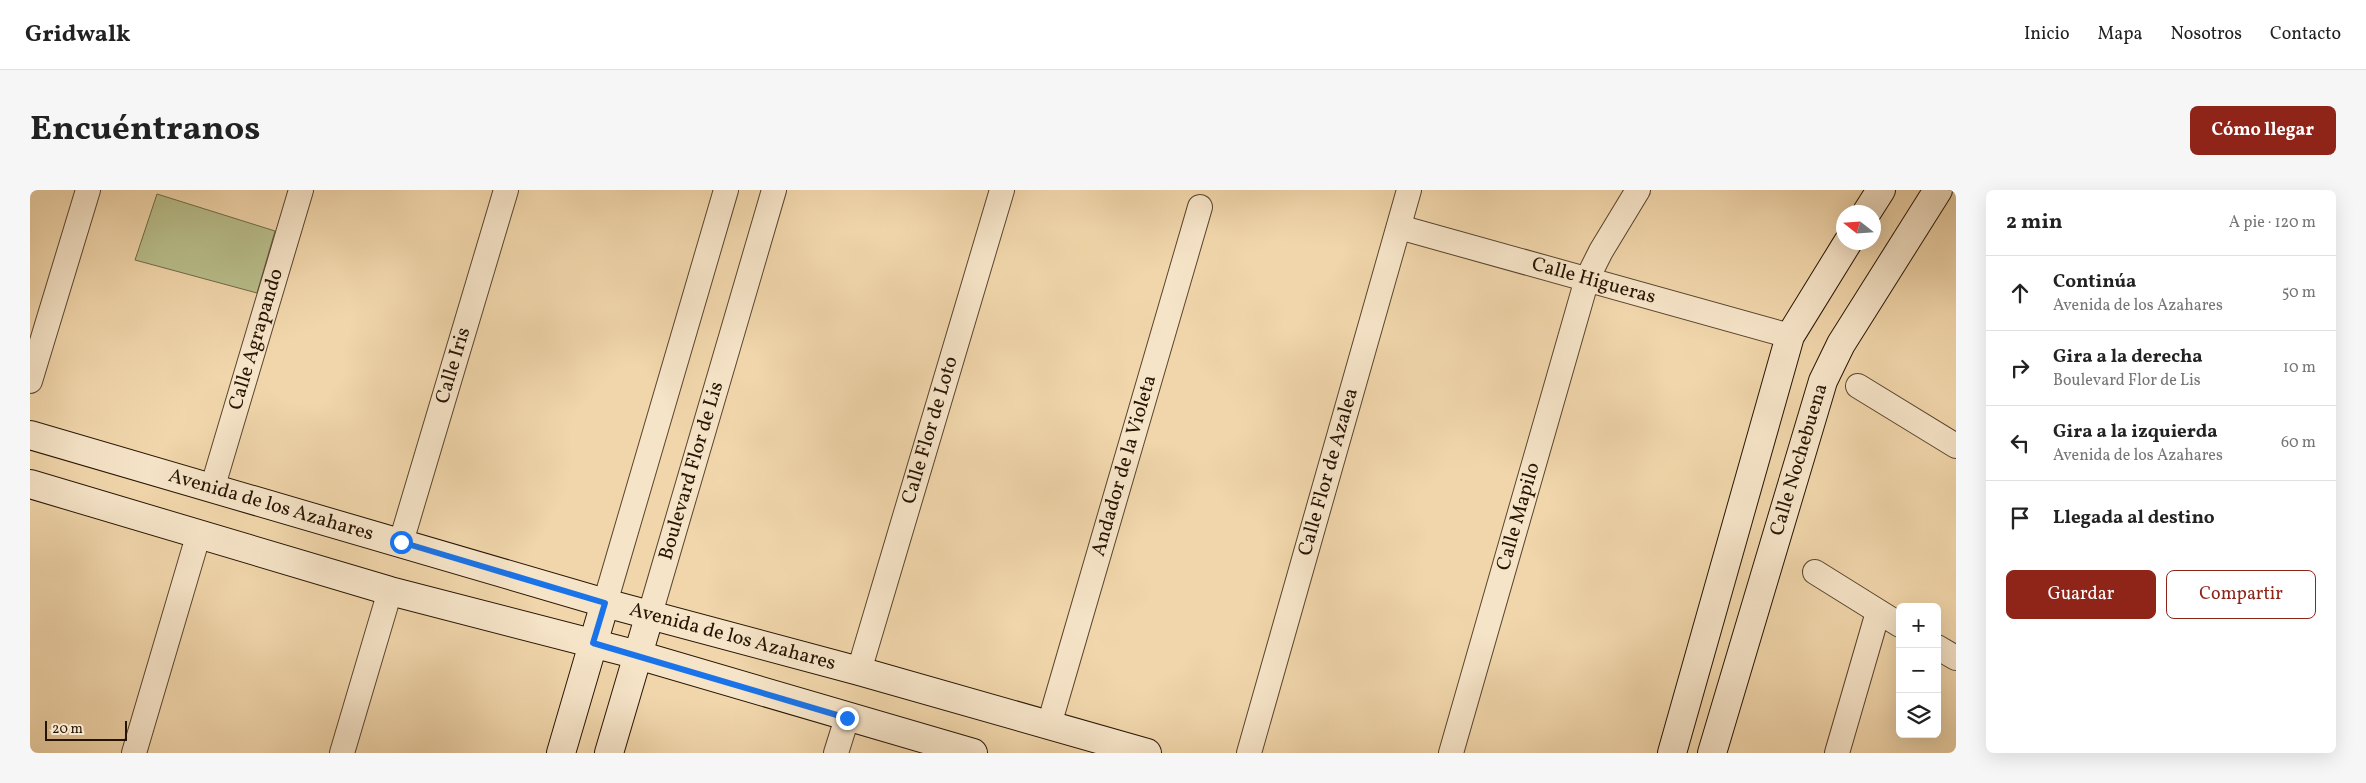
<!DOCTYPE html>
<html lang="es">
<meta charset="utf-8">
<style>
:root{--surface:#fff;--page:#f6f6f6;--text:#222;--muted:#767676;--line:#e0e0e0;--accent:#8f2418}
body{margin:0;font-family:Vollkorn,serif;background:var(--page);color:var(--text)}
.controls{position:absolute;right:15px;bottom:15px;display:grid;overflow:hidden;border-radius:8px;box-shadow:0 5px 20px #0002}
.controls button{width:45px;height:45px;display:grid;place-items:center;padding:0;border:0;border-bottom:1px solid var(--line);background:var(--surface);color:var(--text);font:25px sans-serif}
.compass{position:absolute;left:1806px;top:15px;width:45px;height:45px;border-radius:50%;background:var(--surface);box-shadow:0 5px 20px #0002;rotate:287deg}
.scale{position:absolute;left:15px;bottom:12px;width:82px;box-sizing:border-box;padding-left:5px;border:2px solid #271504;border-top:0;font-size:14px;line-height:18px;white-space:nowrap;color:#271504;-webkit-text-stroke:4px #f6e4c8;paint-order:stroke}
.stop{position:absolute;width:15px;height:15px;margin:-11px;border:4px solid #1a73e8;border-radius:50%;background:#fff}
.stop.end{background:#1a73e8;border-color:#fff;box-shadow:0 1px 5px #0008}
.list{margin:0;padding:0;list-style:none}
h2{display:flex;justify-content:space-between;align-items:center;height:65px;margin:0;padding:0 20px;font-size:21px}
h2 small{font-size:16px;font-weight:400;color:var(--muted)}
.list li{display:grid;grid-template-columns:32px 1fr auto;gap:15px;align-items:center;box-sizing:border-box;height:75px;padding:0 20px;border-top:1px solid var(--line)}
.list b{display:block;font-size:19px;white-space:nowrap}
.list p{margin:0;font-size:16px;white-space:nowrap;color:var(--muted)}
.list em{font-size:16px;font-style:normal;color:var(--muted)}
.actions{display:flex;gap:10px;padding:15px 20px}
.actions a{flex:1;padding:11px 0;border:1px solid var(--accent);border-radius:8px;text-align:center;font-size:18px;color:var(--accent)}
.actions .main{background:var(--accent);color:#fff}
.icon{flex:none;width:28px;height:28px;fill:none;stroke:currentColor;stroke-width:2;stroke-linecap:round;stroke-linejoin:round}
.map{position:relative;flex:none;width:1926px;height:563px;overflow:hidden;border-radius:8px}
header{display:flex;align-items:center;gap:30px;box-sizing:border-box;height:70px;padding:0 25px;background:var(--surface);border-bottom:1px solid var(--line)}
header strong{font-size:24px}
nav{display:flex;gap:28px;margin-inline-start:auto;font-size:18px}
.intro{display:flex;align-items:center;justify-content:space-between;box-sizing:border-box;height:120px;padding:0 30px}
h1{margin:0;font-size:35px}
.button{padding:12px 22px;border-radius:8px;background:var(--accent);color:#fff;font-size:18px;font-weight:700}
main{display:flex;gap:30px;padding:0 30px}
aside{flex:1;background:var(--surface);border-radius:8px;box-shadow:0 5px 20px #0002}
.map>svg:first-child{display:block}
.green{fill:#b8be8b;stroke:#706a48}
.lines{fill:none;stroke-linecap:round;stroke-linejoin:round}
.street-casing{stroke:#5a452e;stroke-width:26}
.secondary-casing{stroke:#271504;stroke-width:30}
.street{stroke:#f6e4c8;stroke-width:24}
.secondary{stroke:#f6e4c8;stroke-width:28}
.route{stroke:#1a73e8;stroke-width:6}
.labels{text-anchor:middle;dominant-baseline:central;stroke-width:5;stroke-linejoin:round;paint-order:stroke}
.street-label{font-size:20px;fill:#271504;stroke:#f6e4c8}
</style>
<header>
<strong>Gridwalk</strong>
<nav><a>Inicio</a><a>Mapa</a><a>Nosotros</a><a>Contacto</a></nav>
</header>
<div class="intro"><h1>Encuéntranos</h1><a class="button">Cómo llegar</a></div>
<main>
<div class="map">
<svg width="1926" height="563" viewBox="0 0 1926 563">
<rect width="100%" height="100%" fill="#f1d6ab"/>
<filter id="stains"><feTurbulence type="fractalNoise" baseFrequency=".004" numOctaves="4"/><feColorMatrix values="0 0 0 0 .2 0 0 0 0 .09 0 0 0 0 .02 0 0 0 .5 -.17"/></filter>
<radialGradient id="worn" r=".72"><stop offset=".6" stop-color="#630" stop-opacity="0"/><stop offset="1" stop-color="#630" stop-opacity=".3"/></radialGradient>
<path class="green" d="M127 4 245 41 227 103 105 70Z"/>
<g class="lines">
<g class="street-casing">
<g id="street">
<path id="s1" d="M1369 37 1760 146"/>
<path d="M0 191 58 0"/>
<path d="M1828 196 1926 256"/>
<path id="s2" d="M182 299 271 0"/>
<path id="s3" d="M371 352 476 0"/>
<path d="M1785 382 1870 435"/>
<path d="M575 413 696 0"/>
<path id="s4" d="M620 424 744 0"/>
<path d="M1907 457 1926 468"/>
<path id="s5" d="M829 481 972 0"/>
<path id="s6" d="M1019 535 1170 17"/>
<path d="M104 563 169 343"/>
<path d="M312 563 360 401"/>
<path d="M806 563 817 528"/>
<path id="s7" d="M1219 563 1379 0"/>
<path id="s8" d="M1421 563 1557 89 1571 61 1608 0"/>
<path d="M1807 563 1848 422"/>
</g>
</g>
<g class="secondary-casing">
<g id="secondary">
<path d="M1837 22 1851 0"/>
<path id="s9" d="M0 245 575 413 829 481 1117 563"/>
<path d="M0 294 360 401 608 465 943 563"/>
<path d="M531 563 575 413"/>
<path d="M579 563 620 424"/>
<path d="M1642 563 1760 146 1818 52"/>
<path id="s10" d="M1682 563 1793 191 1811 154 1908 0"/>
</g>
</g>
<use href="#street" class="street"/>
<use href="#secondary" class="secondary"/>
</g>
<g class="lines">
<path class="route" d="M371 352 575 413 563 453 817 528"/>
</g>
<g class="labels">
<g class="street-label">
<text stroke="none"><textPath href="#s1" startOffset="202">Calle Higueras</textPath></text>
<text stroke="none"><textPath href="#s2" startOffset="156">Calle Agrapando</textPath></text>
<text stroke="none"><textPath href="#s3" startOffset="184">Calle Iris</textPath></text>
<text stroke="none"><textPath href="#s5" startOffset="251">Calle Flor de Loto</textPath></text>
<text stroke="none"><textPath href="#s10" startOffset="306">Calle Nochebuena</textPath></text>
<text stroke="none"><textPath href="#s6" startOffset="270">Andador de la Violeta</textPath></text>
<text stroke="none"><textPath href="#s4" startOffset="149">Boulevard Flor de Lis</textPath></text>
<text stroke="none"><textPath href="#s7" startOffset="292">Calle Flor de Azalea</textPath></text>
<text stroke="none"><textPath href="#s9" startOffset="251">Avenida de los Azahares</textPath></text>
<text stroke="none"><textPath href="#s8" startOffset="246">Calle Mapilo</textPath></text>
<text stroke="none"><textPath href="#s9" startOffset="731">Avenida de los Azahares</textPath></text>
</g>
</g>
<rect width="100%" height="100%" filter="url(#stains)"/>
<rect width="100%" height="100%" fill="url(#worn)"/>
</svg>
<div class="controls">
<button>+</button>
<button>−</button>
<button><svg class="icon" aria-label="layers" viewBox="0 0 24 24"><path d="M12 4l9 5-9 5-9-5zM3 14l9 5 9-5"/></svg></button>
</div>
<svg class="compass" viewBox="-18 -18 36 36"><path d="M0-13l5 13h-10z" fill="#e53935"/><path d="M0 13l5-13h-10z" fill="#767676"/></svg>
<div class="scale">20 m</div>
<div class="stop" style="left:371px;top:352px"></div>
<div class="stop end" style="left:817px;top:528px"></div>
</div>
<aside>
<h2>2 min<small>A pie · 120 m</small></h2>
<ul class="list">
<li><svg class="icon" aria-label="ahead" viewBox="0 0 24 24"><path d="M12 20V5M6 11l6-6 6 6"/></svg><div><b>Continúa</b><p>Avenida de los Azahares</p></div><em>50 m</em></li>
<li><svg class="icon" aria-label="right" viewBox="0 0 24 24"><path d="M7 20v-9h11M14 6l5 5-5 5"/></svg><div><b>Gira a la derecha</b><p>Boulevard Flor de Lis</p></div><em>10 m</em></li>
<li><svg class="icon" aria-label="left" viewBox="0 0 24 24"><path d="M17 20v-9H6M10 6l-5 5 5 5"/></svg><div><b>Gira a la izquierda</b><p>Avenida de los Azahares</p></div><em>60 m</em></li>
<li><svg class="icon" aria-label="arrive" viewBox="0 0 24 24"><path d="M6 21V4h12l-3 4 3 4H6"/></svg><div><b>Llegada al destino</b></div></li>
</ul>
<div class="actions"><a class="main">Guardar</a><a>Compartir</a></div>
</aside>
</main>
